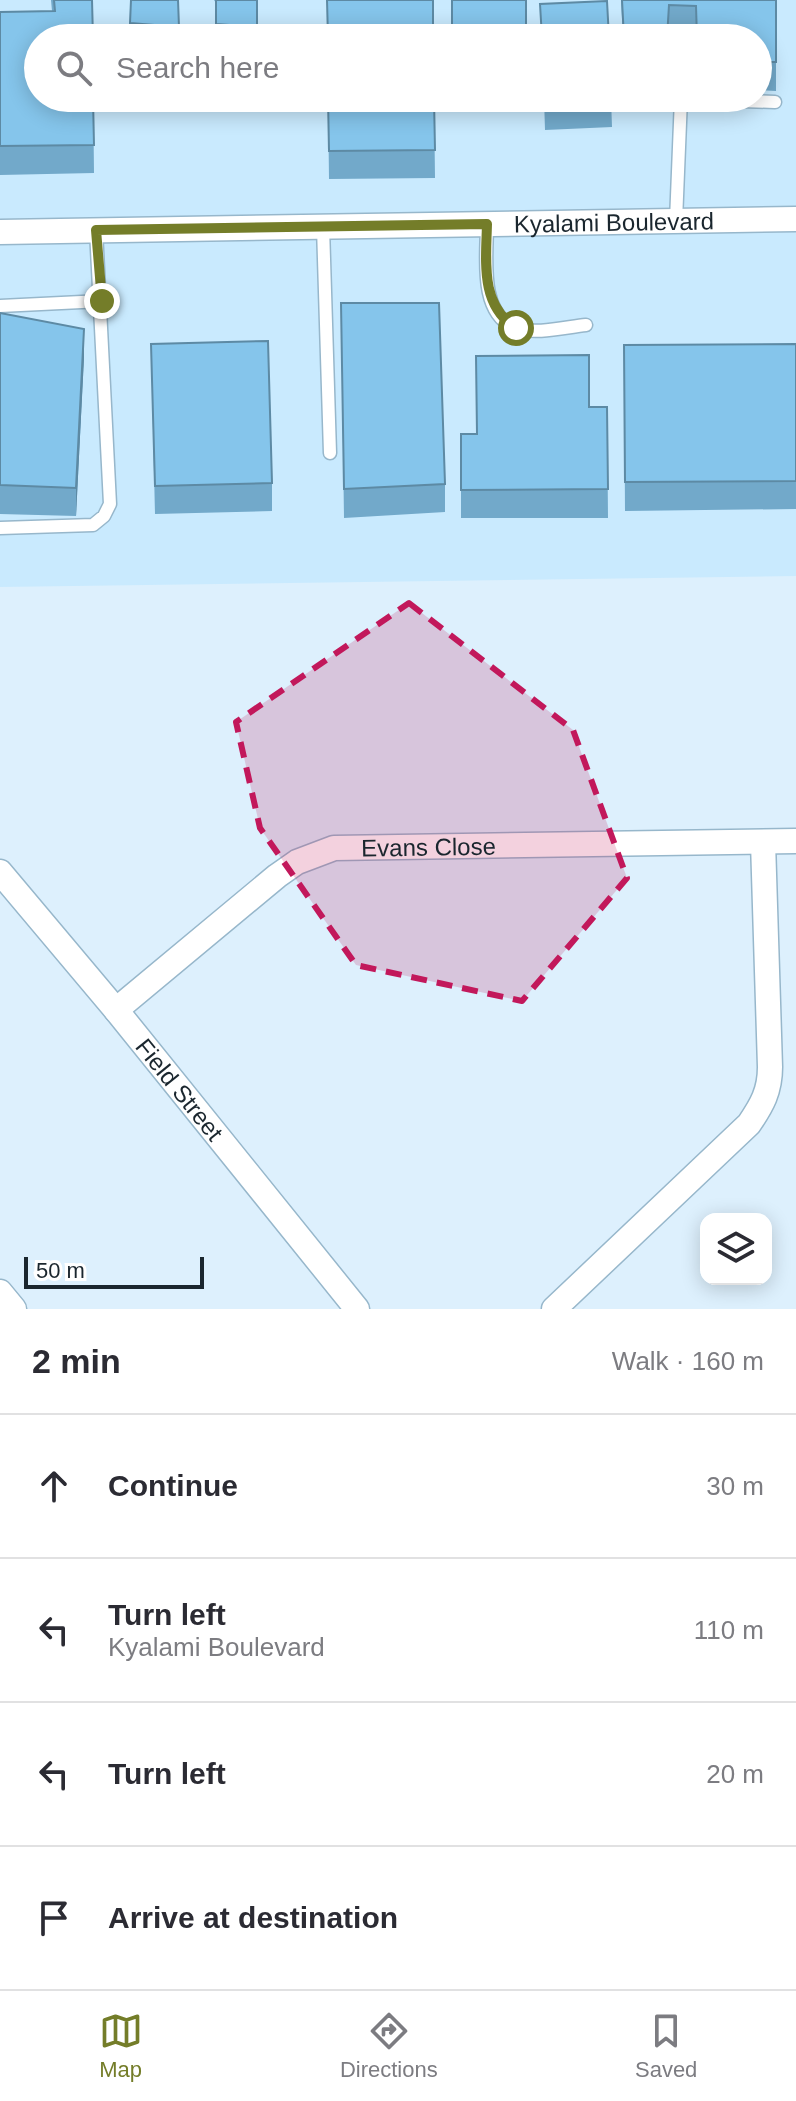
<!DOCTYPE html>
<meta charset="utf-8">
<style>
:root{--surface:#fff;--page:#f7f7f7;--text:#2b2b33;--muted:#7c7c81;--line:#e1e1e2;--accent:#747d29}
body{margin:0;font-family:Arial,sans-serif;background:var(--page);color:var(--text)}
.controls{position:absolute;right:24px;bottom:24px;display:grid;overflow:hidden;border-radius:16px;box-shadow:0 4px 20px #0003}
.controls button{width:72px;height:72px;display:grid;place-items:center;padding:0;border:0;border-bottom:2px solid var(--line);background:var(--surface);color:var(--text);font:40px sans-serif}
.scale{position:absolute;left:24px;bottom:20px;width:180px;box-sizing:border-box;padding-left:8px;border:4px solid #1a262e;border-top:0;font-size:22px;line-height:28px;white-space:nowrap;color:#1a262e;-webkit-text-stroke:6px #fff;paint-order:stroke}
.stop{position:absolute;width:24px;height:24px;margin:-18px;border:6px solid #747d29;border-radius:50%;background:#fff}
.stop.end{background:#747d29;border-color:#fff;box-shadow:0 2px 8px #0008}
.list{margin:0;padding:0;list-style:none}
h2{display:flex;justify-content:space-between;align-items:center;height:104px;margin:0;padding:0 32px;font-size:34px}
h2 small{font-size:26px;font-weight:400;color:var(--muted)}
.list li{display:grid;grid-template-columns:52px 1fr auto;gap:24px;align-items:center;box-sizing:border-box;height:144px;padding:0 32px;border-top:2px solid var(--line)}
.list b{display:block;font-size:30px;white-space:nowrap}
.list p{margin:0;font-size:26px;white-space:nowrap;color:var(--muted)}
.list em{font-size:26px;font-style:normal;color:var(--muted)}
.icon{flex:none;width:44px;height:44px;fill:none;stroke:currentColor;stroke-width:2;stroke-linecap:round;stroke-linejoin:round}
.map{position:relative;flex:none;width:796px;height:1309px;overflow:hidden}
.search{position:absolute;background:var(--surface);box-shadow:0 4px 20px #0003;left:24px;right:24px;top:24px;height:88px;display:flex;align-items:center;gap:20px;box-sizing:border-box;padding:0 28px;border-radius:44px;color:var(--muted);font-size:30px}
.sheet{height:680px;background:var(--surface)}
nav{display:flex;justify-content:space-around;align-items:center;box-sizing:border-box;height:112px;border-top:2px solid var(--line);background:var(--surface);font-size:22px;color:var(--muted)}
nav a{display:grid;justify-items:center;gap:4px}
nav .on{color:var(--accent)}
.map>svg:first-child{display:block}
.built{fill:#c9eafe;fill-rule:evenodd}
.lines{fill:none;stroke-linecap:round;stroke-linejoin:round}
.service-casing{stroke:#97b7cb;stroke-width:15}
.minor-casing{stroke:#97b7cb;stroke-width:27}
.service{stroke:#fff;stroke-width:12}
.minor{stroke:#fff;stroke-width:24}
.wall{fill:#72a9ca}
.shaded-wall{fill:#5d8aa4}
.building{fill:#85c5eb;stroke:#5d8aa4;stroke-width:2}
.route{stroke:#747d29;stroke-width:10}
.marked{fill:#c2185b;fill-opacity:0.2;stroke:#c2185b;stroke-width:6;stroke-dasharray:16 10;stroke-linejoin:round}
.labels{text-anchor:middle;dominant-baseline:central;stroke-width:8;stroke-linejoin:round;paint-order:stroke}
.street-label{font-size:24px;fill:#1a262e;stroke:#fff}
</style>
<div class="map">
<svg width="796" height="1309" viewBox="0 0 796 1309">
<rect width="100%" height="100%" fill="#ddf0fd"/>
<path class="built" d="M0 0H796V576L0 587ZM38 38H758V98H38Z"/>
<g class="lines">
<g class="service-casing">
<path id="service" d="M681 99 775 102
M676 221 681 98
M487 224C487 256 478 314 516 328 535 335 566 327 586 325
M323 227 330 453
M0 306 102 301
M0 528 93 525 104 516 110 504 96 230"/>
</g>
<g class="minor-casing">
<g id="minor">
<path id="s1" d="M0 232 796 219"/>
<path id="s2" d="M0 872 116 1010 357 1309"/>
<path id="s3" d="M116 1010 277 876 297 862 334 848 796 841"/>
<path d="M0 1292 14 1309"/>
<path d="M554 1309 749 1124C762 1105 770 1091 770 1067L763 842"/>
</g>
</g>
<use href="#service" class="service"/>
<use href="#minor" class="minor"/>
</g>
<path class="wall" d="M51 0H92L94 173 0 175V12L52 11Z
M214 0H257V38H216V3Z
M621 0H776V91L758 90V38H696V35L669 34V38H623Z
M178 2 179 38H130V23Z
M328 98H434L435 178 329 179Z
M544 98H611L612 127 545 130Z
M341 303 445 484V512L344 518Z
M0 313 84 357 76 516 0 514Z
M151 344 272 483V511L155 514Z
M796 344V509L625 511 624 345Z
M589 407H607L608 518H461V434H477Z"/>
<path class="shaded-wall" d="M84 329V357L76 516V488Z"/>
<path class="building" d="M54 0H92L93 38H38V98H93L94 145 0 146V12L55 11Z
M131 0H178L179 27 130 23Z
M216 0H257V27L216 24Z
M327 0H433V38H328Z
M452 0H526V38H452Z
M622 0H776V62H758V38H697L696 6 669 5 667 38H624Z
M607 1 609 38H542L540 4Z
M328 98H434L435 150 329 151Z
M545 98H611L612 105 545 108Z
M341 303H439L445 484 344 489Z
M0 313 84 329 76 488 0 485Z
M268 341 272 483 155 486 151 344Z
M796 344V481L625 482 624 345Z
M589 355V407H607L608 489 461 490V434H477L476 356Z"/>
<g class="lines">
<path class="route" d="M102 301 96 230 487 224C486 262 480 305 516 328"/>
</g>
<path class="marked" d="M409 603 573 730 627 878 522 1001 356 965 260 828 236 722Z"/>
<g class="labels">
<g class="street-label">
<text stroke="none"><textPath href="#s1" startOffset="614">Kyalami Boulevard</textPath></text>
<text stroke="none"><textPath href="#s3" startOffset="368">Evans Close</textPath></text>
<text stroke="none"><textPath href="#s2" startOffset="282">Field Street</textPath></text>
</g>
</g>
</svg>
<div class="controls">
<button><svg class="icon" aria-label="layers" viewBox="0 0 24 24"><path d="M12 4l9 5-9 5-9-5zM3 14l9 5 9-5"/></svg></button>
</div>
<div class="scale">50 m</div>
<div class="stop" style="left:516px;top:328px"></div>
<div class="stop end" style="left:102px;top:301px"></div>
<div class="search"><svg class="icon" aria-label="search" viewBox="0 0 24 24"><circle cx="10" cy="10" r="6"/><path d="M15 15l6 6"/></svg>Search here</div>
</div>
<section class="sheet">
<h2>2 min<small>Walk · 160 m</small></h2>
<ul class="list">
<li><svg class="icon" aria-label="ahead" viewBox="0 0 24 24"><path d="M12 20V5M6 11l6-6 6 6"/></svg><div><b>Continue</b></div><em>30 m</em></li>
<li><svg class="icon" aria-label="left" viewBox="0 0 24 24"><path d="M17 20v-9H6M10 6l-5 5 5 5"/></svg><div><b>Turn left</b><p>Kyalami Boulevard</p></div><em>110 m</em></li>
<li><svg class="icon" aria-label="left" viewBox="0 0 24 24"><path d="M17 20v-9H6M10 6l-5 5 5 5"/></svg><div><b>Turn left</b></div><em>20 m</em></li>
<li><svg class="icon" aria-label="arrive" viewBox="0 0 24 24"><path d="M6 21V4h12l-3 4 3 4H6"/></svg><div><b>Arrive at destination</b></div></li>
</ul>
</section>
<nav>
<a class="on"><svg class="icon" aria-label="map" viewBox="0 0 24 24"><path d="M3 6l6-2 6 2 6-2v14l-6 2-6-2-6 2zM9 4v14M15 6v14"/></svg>Map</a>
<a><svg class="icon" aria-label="directions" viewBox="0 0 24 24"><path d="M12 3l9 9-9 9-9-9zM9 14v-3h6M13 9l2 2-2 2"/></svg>Directions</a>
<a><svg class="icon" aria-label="saved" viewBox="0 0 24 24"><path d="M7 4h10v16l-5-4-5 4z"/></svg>Saved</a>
</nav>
